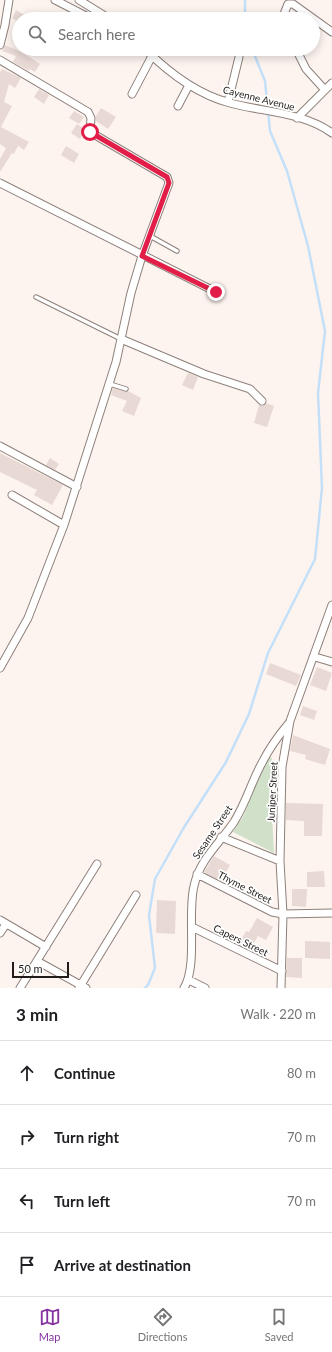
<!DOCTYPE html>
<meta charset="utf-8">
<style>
:root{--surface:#fff;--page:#f2f2f2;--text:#202124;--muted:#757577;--line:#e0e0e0;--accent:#8531a0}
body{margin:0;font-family:Lato,sans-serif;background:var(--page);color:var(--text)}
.scale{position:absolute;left:12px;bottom:10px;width:57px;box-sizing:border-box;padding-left:4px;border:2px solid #211c1a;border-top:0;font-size:11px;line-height:14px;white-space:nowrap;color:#211c1a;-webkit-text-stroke:3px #fff;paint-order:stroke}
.stop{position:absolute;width:12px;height:12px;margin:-9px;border:3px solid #e11d48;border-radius:50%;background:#fff}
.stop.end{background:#e11d48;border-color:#fff;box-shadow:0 1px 4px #0008}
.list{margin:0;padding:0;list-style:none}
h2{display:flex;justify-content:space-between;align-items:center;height:52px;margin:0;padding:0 16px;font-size:17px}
h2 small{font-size:13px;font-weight:400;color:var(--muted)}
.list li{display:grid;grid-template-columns:26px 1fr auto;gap:12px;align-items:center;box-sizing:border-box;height:64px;padding:0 16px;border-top:1px solid var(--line)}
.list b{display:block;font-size:15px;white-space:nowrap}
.list em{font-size:13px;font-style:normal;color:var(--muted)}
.icon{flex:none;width:22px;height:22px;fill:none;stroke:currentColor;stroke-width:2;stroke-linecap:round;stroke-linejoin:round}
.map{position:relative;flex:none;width:332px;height:988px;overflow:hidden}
.search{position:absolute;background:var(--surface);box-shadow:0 2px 10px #0003;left:12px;right:12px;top:12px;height:44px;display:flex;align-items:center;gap:10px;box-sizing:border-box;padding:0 14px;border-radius:22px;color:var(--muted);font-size:15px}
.sheet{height:308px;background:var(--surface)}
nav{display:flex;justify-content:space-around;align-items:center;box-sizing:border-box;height:56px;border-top:1px solid var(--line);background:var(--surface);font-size:11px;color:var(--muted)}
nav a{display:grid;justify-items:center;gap:2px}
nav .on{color:var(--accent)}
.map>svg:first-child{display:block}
.green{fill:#d0e0c9}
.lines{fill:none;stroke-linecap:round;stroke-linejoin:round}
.stream{stroke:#c4dff8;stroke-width:2.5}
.building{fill:#e9d9d5}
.service-casing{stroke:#8d807a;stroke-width:5.5}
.minor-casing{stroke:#8d807a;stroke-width:9}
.service{stroke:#fff;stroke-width:3.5}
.minor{stroke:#fff;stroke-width:7}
.route{stroke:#e11d48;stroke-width:5}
.labels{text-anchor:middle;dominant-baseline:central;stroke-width:3.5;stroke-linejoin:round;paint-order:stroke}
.street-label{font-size:10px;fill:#211c1a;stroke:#fff}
</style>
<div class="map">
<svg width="332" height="988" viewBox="0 0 332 988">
<rect width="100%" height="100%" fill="#fdf4f0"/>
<path class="green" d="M271 757 273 762 271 797 274 853 233 832 243 817 266 760Z"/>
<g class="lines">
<path class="stream" d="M245 0V19
M145 988 148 985 155 968 149 915 155 879 183 829 226 762 249 714 268 653 315 559 322 488 318 393 325 331 308 246 287 171 270 131 265 81 252 49"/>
</g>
<path class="building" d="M16 10 31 19H19V22L12 18Z
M5 45 21 52 40 64 35 72 30 69 29 71 13 62 16 56 2 51Z
M2 69 21 78 15 88 9 84 4 102 12 106 1 127 29 142 24 150 18 146 14 154 12 153 0 172V159L6 148 0 144V72Z
M39 89 49 95 44 104 34 97Z
M101 108 116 117 108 129 96 121V116Z
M74 111 84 117 79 124 69 118Z
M77 124 85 129 80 139 71 133Z
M66 146 79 154 74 163 61 155Z
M188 373 198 377 193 390 182 385Z
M113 388 128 391 141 398 134 416 122 411 127 401 111 395Z
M266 403 274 406 267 427 254 423 259 405 263 406Z
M0 453 63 485 52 505 34 495 37 490 0 472Z
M50 458 59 464 55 470 46 465Z
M270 663 301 675 296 686 266 674Z
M317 667 332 673 326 691 310 685Z
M303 706 317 711 314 720 300 715Z
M293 735 330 749 325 765 305 759 306 755 290 751Z
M286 803 323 804 322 836H304V821L286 820Z
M214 856 230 865 221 881 204 872Z
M324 871 325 887H307V872Z
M292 889H307L306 907 292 906Z
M157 900 176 901 175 934 156 933Z
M257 918 273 927 266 940 258 936 250 950 239 944 246 931 249 932Z
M305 941 330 942V959L305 958Z
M287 958H302V978L286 977Z"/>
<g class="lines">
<g class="service-casing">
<path id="service" d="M150 236 177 251
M36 297 121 339
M110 384 126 389"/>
</g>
<g class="minor-casing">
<path id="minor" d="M55 0 92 19
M79 0 110 19
M282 19 288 4H293L332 32
M0 45 5 25 9 0
M145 49C169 73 196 94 230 103 263 112 303 112 332 133
M296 49 306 69 325 90
M0 60 88 112 91 118 90 132 167 177 169 183 142 256 131 293 116 362 64 525 28 618 0 668
M132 94 152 56
M228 102 239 57
M178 106 189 85
M297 118 332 83
M0 183 216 292
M121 339 204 374 250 389 262 401
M0 446 77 487
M12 495 64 525
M315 657 332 662
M221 837 280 861
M197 874 272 912 283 914 332 913
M0 920 46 947
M192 927 282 971
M0 933 6 924
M37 961 86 988
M189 980 205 988
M20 988 97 864
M79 988 136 895
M184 988C198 965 187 914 194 886 200 859 219 844 234 822 246 803 252 780 263 761 270 747 279 735 289 723
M281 988 283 914 280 861 282 767 290 721 332 605"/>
</g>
<use href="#service" class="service"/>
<use href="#minor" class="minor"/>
</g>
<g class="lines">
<path class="route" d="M90 132 167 177 169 183 142 256 216 292"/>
</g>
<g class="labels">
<g class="street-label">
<text transform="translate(259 98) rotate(14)">Cayenne Avenue</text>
<text transform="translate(272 792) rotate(-87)">Juniper Street</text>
<text transform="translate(212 832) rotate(-56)">Sesame Street</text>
<text transform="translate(245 887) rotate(27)">Thyme Street</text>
<text transform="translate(241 940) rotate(26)">Capers Street</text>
</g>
</g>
</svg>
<div class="scale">50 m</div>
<div class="stop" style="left:90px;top:132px"></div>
<div class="stop end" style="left:216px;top:292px"></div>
<div class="search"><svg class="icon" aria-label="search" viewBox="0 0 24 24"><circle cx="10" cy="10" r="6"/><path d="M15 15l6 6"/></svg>Search here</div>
</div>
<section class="sheet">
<h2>3 min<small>Walk · 220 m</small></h2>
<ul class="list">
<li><svg class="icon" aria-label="ahead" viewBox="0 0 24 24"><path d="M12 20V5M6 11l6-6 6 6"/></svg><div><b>Continue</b></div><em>80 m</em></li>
<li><svg class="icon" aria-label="right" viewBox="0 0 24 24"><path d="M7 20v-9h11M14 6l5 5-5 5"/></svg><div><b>Turn right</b></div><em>70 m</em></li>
<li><svg class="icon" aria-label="left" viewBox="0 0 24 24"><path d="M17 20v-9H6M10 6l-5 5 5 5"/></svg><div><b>Turn left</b></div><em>70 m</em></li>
<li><svg class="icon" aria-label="arrive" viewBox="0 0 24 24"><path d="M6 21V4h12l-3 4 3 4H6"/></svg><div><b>Arrive at destination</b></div></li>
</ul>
</section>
<nav>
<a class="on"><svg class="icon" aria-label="map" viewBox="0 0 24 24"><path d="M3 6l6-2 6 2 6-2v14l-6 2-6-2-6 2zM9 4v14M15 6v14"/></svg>Map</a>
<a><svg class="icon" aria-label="directions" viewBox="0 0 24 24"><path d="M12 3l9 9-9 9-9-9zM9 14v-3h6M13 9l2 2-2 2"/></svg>Directions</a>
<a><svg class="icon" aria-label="saved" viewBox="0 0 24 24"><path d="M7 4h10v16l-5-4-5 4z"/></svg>Saved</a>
</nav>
